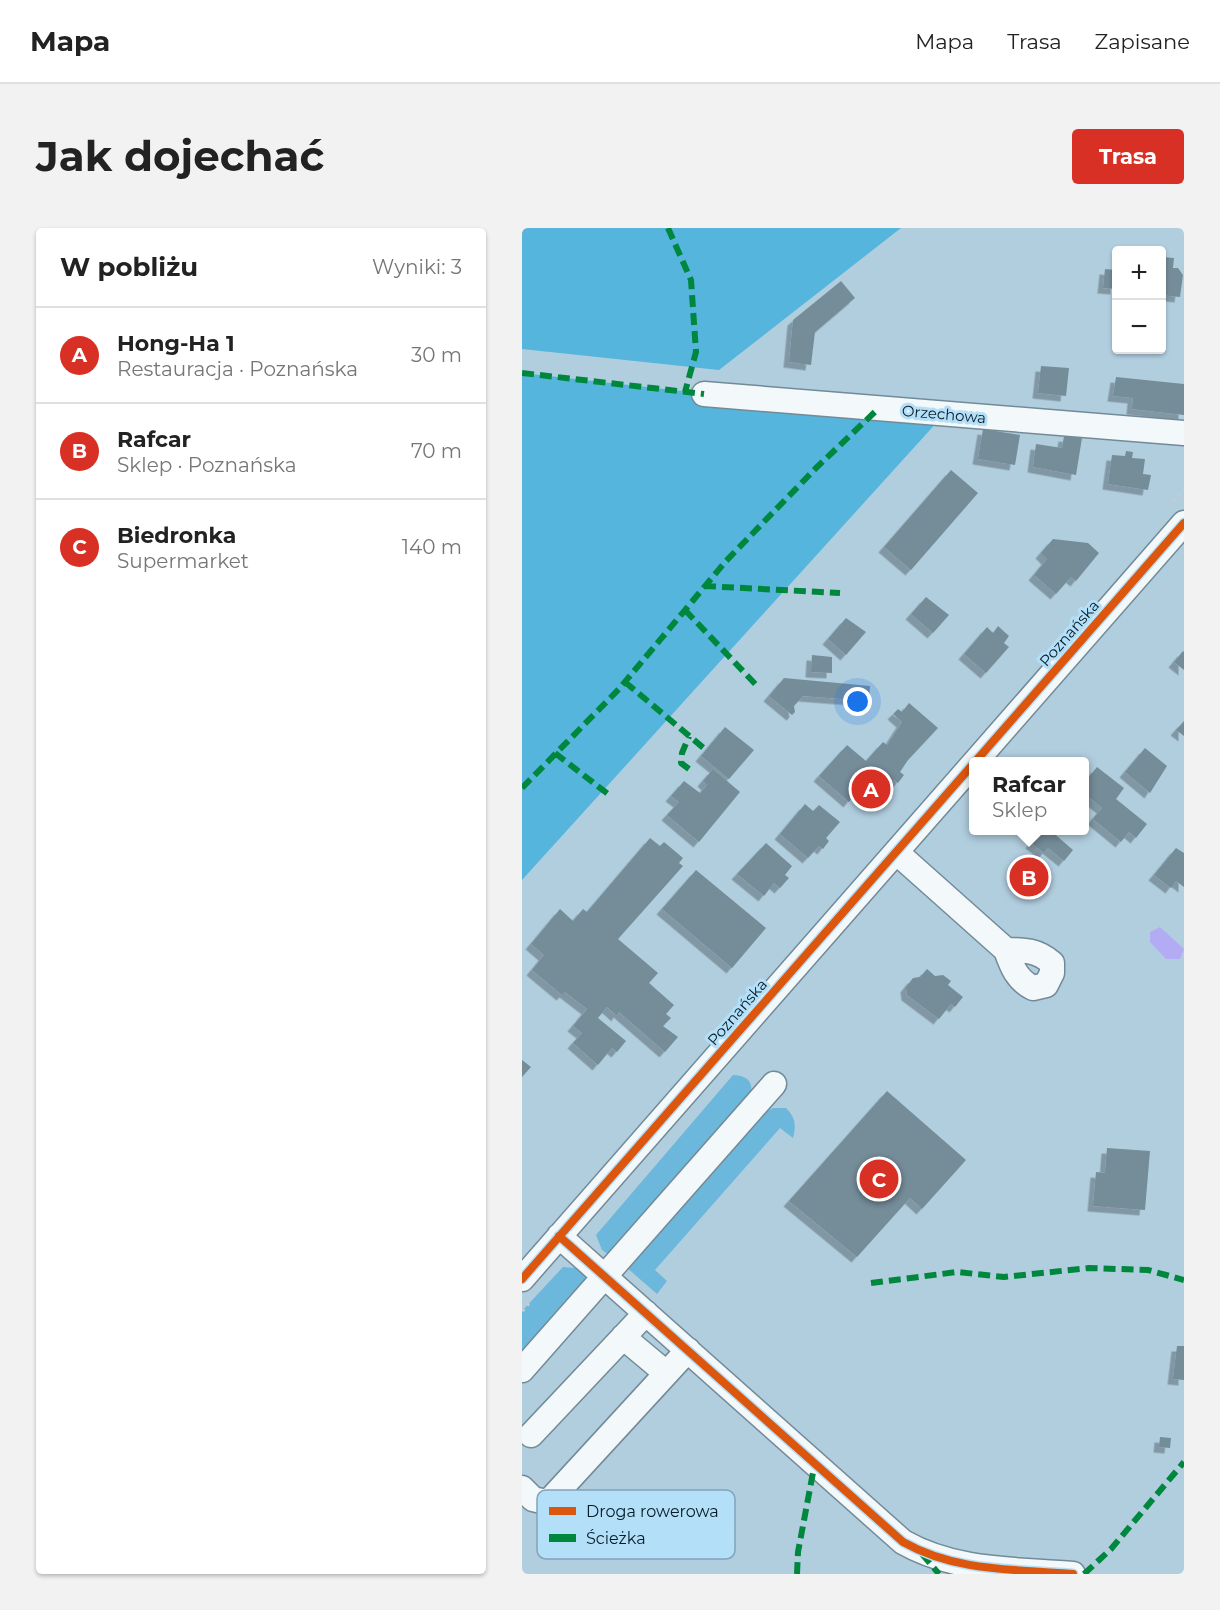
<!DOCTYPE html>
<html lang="pl">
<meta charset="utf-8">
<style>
:root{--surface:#fff;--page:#f2f2f2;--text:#222;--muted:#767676;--line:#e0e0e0;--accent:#d93025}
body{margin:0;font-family:Montserrat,sans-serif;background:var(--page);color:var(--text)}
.controls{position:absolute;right:18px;top:18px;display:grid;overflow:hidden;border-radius:6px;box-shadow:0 2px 4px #0004}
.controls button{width:54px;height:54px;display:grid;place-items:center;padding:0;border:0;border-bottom:2px solid var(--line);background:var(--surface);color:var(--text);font:30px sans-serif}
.you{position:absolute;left:336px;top:474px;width:21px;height:21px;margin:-15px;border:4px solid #fff;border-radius:50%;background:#1a73e8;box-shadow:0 0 0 9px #1a73e833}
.badge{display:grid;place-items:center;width:39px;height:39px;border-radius:50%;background:var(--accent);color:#fff;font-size:20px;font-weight:700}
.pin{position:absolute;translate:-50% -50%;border:3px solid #fff;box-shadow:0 2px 6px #0006}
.popup{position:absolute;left:447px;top:529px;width:120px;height:78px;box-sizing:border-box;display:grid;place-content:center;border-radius:6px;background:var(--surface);filter:drop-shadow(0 2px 4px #0005);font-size:20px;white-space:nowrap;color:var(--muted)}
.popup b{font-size:22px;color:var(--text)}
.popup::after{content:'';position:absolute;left:50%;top:100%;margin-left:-12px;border:12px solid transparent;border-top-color:var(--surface)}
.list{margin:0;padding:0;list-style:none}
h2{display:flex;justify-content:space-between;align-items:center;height:78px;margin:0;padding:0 24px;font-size:26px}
h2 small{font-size:20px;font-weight:400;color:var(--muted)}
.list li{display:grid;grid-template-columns:39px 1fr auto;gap:18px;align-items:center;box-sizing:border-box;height:96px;padding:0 24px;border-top:2px solid var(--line)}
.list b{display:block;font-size:22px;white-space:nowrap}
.list p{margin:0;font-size:20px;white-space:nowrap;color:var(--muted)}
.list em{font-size:20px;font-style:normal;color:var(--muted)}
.map{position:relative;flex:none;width:662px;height:1346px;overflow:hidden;border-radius:6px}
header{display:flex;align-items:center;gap:36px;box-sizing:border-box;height:84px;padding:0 30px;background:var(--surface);border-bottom:2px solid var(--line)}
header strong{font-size:28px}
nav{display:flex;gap:33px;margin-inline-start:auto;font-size:21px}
.intro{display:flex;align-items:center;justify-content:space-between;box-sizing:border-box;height:144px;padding:0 36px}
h1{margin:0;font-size:42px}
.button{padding:15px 27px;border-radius:6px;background:var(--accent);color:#fff;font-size:21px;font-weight:700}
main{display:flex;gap:36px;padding:0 36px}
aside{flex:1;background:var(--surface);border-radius:6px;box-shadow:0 2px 4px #0004}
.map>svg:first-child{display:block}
.green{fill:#6cb7dc}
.forest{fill:#55b5dc}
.water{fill:#b3acf5}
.building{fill:#758c99;filter:url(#shadow)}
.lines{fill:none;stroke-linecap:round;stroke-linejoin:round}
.minor-casing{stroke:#738a97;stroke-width:27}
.path{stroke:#c3ccd1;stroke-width:4;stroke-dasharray:3 4.5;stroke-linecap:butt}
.minor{stroke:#f3f8fa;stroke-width:24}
.quiet{stroke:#00873e;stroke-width:6;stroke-dasharray:12 6;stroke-linecap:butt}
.cycleway-casing{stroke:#b4dff8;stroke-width:11}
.cycleway{stroke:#dd560d;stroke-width:8}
.labels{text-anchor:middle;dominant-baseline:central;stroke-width:6;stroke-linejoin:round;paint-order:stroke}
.street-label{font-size:15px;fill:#071c27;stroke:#b4dff8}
.key{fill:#b4dff8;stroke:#80a4b9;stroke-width:1.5}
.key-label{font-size:16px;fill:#071c27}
</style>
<header>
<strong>Mapa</strong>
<nav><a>Mapa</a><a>Trasa</a><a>Zapisane</a></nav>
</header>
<div class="intro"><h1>Jak dojechać</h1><a class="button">Trasa</a></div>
<main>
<aside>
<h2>W pobliżu<small>Wyniki: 3</small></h2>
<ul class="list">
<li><span class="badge">A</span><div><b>Hong-Ha 1</b><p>Restauracja · Poznańska</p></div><em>30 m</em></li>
<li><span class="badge">B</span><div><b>Rafcar</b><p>Sklep · Poznańska</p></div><em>70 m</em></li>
<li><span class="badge">C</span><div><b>Biedronka</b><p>Supermarket</p></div><em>140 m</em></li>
</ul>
</aside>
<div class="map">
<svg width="662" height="1346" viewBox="0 0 662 1346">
<defs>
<filter id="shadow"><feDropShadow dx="-5.5" dy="5.5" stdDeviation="0" flood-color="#0004"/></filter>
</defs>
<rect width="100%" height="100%" fill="#b1cedf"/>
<path class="green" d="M211 847C228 848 232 855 228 872L89 1028 80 1022 74 1007Z
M251 880H264C274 890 274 898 271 910L258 900 133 1042 145 1053 135 1066 104 1039 243 884Z
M41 1039 53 1040 63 1045V1058L0 1129V1083Z"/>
<path class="forest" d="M0 0H379L197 142 0 121Z
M0 145 417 192 0 652Z"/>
<path class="water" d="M638 699 662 721 658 731H644L628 714V704Z"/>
<path class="building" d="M640 29 652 30 651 40H656L661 47 658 69 640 67Z
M583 41 594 42V61L581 60Z
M319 53 333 70 293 104 289 137 267 134 271 92Z
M519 138 547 140 544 168 516 165Z
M594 149 662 156V187L610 181 611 170 591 168Z
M461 201 498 207 493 237 456 231Z
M542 208 560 210 554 247 511 239 514 216 540 220Z
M604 223 611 224 610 230 623 231 621 246 629 247 626 262 586 256 590 227 603 228Z
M429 242 456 265 389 342 362 319Z
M531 311 566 315 577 325 554 353 549 349 534 366 512 347 525 331 519 325Z
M404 369 427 387 411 405 389 386Z
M324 390 344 404 324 427 306 411Z
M476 398 487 408 482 415 487 419 464 445 442 426 465 399 471 405Z
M661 423 662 424V442L652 434Z
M290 427 310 429V445L289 444Z
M262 450 348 458 347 473 281 468 272 478 273 484 270 487 247 468Z
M387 475 416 500 386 532 378 544 382 547 376 555 372 552 358 567 355 565 346 575 334 565 327 574 297 548 325 517 344 533 361 514 365 517 380 494 371 486 376 481 380 484Z
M662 493V508L654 502Z
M203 499 232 522 207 551 179 528Z
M623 520 645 538 628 565 603 544Z
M575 539 602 560 594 571 625 596 614 610 607 604 599 614 571 591 580 580 562 565V555Z
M191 541 218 564 177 614 145 587 157 574 149 568 162 553 178 565 185 557 181 553Z
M283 576 291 583 297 577 318 594 304 610 307 613 301 621 297 618 286 630 258 606Z
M519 602H528L551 622 542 633 526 620 522 625 509 615Z
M128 610 138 618 142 614 161 630 157 635 161 638 96 711 136 745 127 755 152 777 144 786 149 790 141 798 156 809 143 824 97 784 95 788 85 779 76 790 104 813 95 824 90 820 76 837 51 815 60 805 51 798 65 781 43 764 40 767 10 742 22 727 9 716 38 681 51 693 61 681 65 684Z
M244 615 270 638 263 647 267 650 258 660 252 655 242 668 215 646Z
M654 620 662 625V659L654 653 649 660 632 647Z
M174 642 244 700 210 740 140 681Z
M405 741 413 748 421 747 429 753 426 757 441 769 433 779 429 776 417 791 385 767 384 759 391 750 398 749Z
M0 832 9 839 0 849Z
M365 863 444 932 400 981 388 970 335 1029 267 973Z
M585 920 628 923 623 982 571 978 574 944 583 945Z
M655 1118H662V1152L651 1151Z
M638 1209 649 1210 648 1220 637 1219Z"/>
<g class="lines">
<g class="minor-casing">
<path id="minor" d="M182 166 662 205
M453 534 662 295
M374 624 484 722C490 739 495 752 511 760L524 757 530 745V735C515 722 503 722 484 722
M37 1008 381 1314C434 1344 492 1341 551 1346
M0 1051 452 535
M101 1109 144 1145
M0 1142 252 856
M9 1207 124 1085
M0 1260 11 1271 24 1274 29 1271 166 1122"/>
</g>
<path class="path" d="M651 274 662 262
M0 1083 9 1072"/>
<use href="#minor" class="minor"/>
<path class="quiet" d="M146 0 169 52 174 124 163 164
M0 145 182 166
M182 358 318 365
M163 382 237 460
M103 454 184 522
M33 525 86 566
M167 541 159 535 160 525 167 508
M0 560 97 461 204 333 294 240 357 180
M349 1055 435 1044 482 1049 567 1040 626 1042 662 1052
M400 1326 417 1346
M275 1346 276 1324 293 1234
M562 1346 589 1321 662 1234"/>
<g class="cycleway-casing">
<path id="cycleway" d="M453 534 662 295
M37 1008 381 1314C434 1344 492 1341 551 1346
M0 1051 452 535"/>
</g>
<use href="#cycleway" class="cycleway"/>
</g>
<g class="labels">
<g class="street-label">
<text transform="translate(422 186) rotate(5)">Orzechowa</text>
<text transform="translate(547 405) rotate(-49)">Poznańska</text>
<text transform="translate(215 784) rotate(-49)">Poznańska</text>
</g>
</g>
<rect x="15" y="1262" width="198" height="69" rx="9" class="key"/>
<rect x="27" y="1279" width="27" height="8" fill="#dd560d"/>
<rect x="27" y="1306" width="27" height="8" fill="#00873e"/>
<g class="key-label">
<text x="64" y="1289">Droga rowerowa</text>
<text x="64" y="1316">Ścieżka</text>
</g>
</svg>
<div class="controls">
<button>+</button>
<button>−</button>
</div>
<div class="you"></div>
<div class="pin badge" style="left:349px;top:561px">A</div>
<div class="pin badge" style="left:507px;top:649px">B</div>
<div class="popup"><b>Rafcar</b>Sklep</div>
<div class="pin badge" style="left:357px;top:951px">C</div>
</div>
</main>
